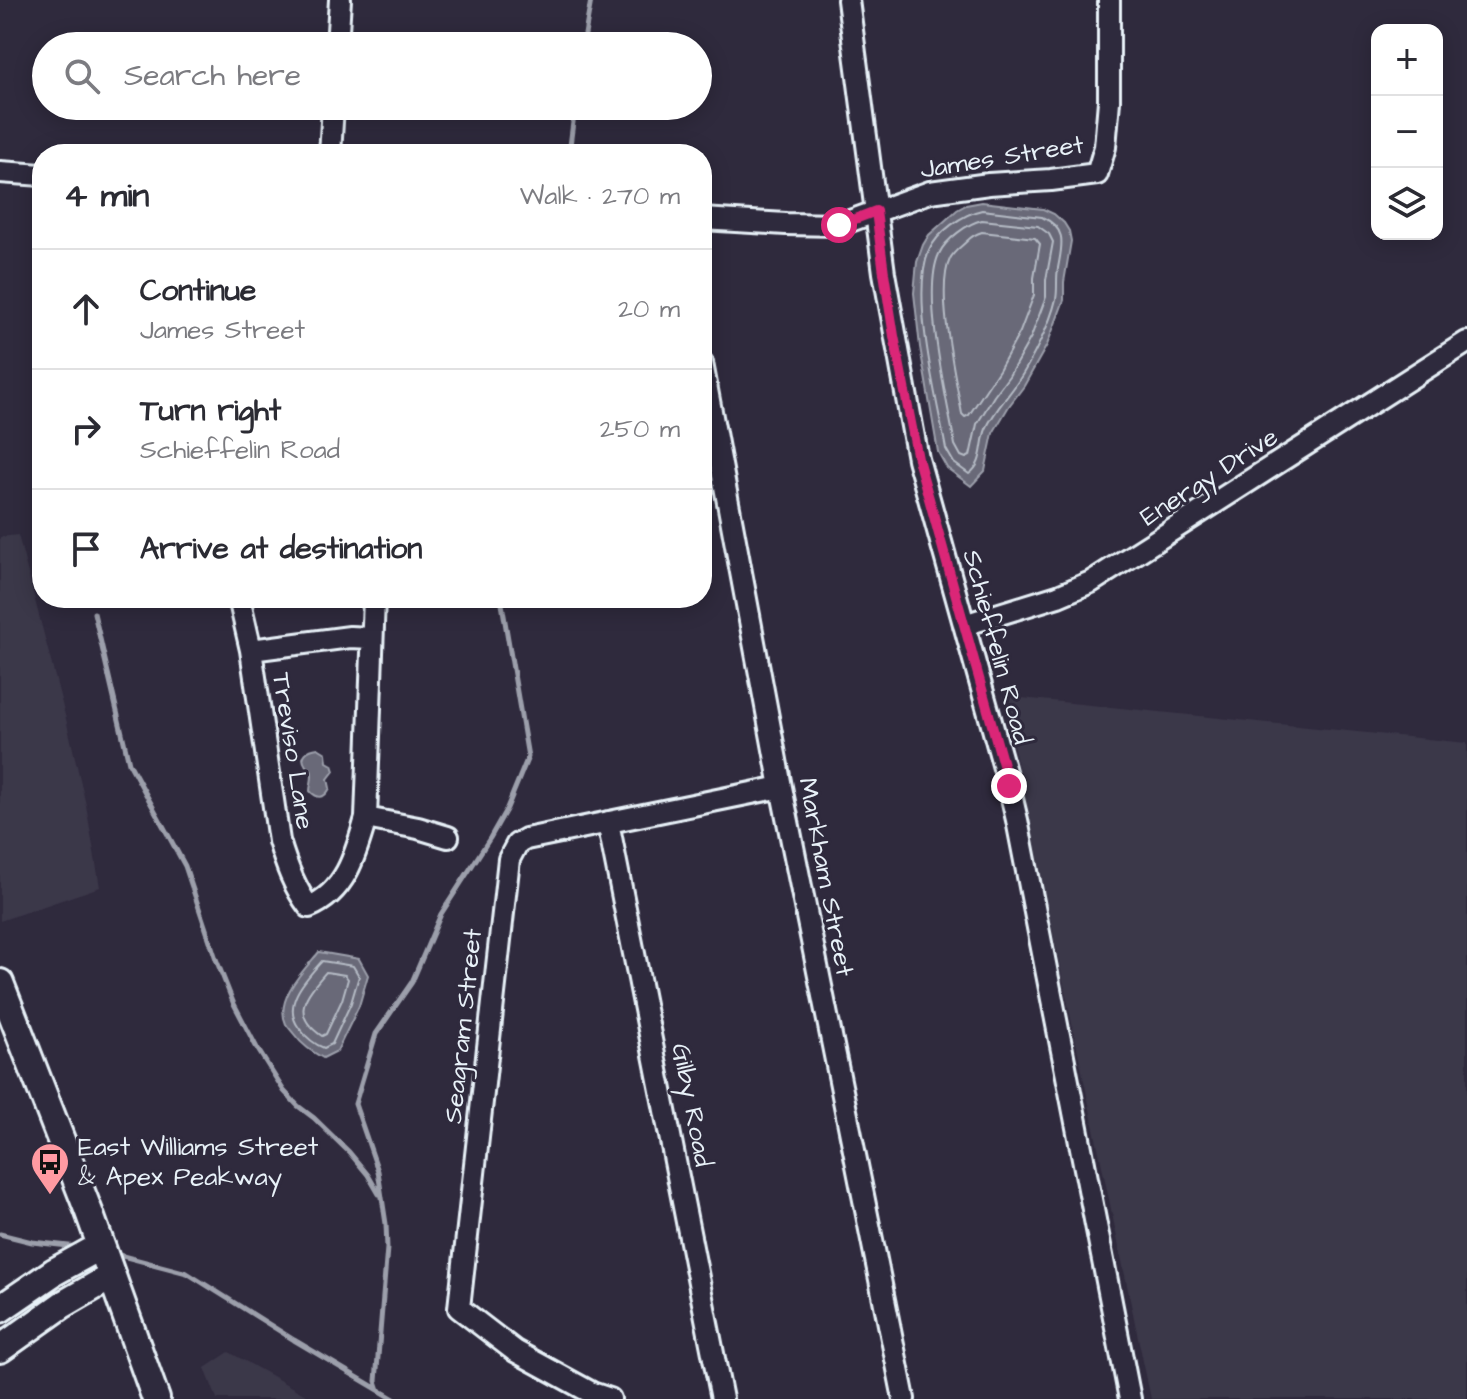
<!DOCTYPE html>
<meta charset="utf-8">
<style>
:root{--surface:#fff;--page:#f7f7f7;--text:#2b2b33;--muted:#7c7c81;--line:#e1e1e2}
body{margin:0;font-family:"Architects Daughter",sans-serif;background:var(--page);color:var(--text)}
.controls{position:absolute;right:24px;top:24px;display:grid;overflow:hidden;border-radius:16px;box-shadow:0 4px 20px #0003}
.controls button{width:72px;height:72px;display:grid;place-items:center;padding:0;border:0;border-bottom:2px solid var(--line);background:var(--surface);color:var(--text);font:40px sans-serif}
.stop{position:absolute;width:24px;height:24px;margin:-18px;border:6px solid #db2777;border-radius:50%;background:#fff}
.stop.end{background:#db2777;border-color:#fff;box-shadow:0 2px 8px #0008}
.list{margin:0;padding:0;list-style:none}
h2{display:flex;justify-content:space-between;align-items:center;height:104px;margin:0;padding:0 32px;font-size:34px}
h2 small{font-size:26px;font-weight:400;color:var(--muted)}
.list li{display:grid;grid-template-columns:52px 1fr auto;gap:24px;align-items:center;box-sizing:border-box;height:120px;padding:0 32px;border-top:2px solid var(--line)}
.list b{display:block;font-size:30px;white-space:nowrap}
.list p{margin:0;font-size:26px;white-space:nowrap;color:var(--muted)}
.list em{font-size:26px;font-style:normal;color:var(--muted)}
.icon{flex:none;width:44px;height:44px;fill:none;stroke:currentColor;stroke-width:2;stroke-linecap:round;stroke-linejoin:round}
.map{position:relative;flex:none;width:1467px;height:1399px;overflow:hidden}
.search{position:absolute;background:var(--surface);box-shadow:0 4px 20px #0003;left:32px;top:32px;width:680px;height:88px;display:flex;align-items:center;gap:20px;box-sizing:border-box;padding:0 28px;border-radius:44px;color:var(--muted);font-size:30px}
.panel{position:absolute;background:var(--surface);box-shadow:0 4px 20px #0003;left:32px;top:144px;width:680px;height:464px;border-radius:32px}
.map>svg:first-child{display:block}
.built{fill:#3b3749}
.water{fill:#696978;stroke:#9c9fab;stroke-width:2}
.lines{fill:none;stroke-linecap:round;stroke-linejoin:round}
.shore{stroke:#b5bbc5;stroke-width:2}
.stream{stroke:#9c9fab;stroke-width:5}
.minor-casing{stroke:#e8f1f8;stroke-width:26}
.major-casing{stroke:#e8f1f8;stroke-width:32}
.minor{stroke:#2f2a3d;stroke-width:20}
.major{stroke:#2f2a3d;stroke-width:26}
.route{stroke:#db2777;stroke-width:10}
.labels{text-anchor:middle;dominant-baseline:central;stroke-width:6;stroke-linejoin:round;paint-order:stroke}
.street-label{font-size:26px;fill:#e8f1f8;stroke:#2f2a3d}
.poi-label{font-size:26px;fill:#e8f1f8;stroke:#2f2a3d;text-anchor:start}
</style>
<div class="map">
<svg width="1467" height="1399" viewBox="0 0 1467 1399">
<rect width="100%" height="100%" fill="#2f2a3d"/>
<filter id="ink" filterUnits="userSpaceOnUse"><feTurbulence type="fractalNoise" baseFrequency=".0125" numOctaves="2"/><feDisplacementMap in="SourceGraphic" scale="16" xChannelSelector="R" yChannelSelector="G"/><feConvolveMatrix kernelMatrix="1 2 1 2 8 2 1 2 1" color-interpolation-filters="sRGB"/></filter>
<g filter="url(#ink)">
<path class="built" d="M18 535 66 719 86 805 100 887 0 921V537Z
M1003 696 1467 743V1399H1151Z
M229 1352 313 1399H217L205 1368Z"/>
<path class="water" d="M982 202 1043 209 1054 214 1064 223 1069 231 1071 241 1064 282V300L1047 345 1024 386 1009 406 993 433 985 471 971 486 947 468 938 452 920 347 914 293 917 262 923 245 929 235 957 210 966 205Z
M318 748 326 753 327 762 332 765 334 771 328 779 330 788C325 798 318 800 310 791 310 785 314 776 311 770 310 768 307 768 306 766 298 755 309 749 318 748Z
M319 952 359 959 368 975 359 1006 337 1051 323 1058C311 1051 302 1045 294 1034 291 1030 288 1027 286 1024 274 999 305 969 319 952Z"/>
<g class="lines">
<path class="shore" d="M982 210 1042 217C1068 229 1062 245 1058 268 1056 279 1058 289 1056 299 1050 325 1031 362 1017 383 1007 398 993 412 986 429 980 444 984 464 969 474L954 463 946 449C937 400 910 295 929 251 937 232 963 214 982 210Z
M982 220 1038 226 1049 234 1053 242 1046 280V297L1031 337 1009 376 994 396 977 424 970 456 966 458 961 456 955 445C947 400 921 293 939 254 945 240 968 223 982 220Z
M982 232 1035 238 1040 244 1034 278V295L1020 332 999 370 969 415 965 417 962 414C956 379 935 290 950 259 953 252 961 247 967 241 972 236 975 234 982 232Z
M322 961 353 966 359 976 351 1003 332 1044 324 1048C313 1044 306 1037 299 1028 281 1004 306 979 322 961Z
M326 972 345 975 348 979 342 1000 326 1034 322 1036C289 1014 306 995 326 972Z"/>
<path class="stream" d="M583 46 591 0
M569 154 575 106
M94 613 129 763 185 866 216 959 233 1002 257 1048 284 1091 298 1106 314 1118 349 1152 368 1175 379 1194
M0 1234 32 1242 78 1247
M115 1254 187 1273 294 1340 394 1399
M379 1390 376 1381 387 1248 386 1224 378 1171 355 1104 376 1034 412 982 441 914 490 838 507 808 528 757 501 598"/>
<g class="minor-casing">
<path id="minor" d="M848 0 884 273 918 459 1009 786 1017 820 1130 1399
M337 46 340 0
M330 154 333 106
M0 172 42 175
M702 219 786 224 839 225 930 192 989 184 1051 180 1097 174 1105 147 1109 101V0
M702 363 781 787 904 1399
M239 598 251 650 279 841C286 865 294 887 309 907 346 892 356 853 366 818L374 598
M964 625 1058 596 1091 582 1467 342
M251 650 350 637 372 638
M366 818 418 828 448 837
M608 822 722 1399
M610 1399 592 1393 515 1351 459 1308 509 859 517 844 526 839 781 787"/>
</g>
<g class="major-casing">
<path id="major" d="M0 983 89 1212 156 1399
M0 1309 54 1272 101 1246
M0 1349 62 1305 112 1276"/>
</g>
<use href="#minor" class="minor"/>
<use href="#major" class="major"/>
</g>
</g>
<g class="lines" filter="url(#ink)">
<path class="route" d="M839 225 876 211 884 273 894 336 918 459 1009 786"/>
</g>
<defs>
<g id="bus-pin" transform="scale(2)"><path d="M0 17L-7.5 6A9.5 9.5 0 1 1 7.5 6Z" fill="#ff9aa2" stroke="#2f2a3d"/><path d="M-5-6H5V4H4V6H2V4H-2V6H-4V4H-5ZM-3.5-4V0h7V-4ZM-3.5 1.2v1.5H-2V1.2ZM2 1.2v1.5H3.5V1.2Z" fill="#111"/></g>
</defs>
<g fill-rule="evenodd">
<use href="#bus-pin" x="50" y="1162"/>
</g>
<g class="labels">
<g class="street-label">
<text transform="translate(1002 157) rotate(-9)">James Street</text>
<text transform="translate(1209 477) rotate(-33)">Energy Drive</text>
<text transform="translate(997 647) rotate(75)">Schieffelin Road</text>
<text transform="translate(293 751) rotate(81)">Treviso Lane</text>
<text transform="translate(826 877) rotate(79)">Markham Street</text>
<text transform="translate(463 1026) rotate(-84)">Seagram Street</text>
<text transform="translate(692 1105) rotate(79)">Gilby Road</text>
</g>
<g class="poi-label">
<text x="78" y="1147">East Williams Street<tspan x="78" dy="30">&amp; Apex Peakway</tspan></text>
</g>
</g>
</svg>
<div class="controls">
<button>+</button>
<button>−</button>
<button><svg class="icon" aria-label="layers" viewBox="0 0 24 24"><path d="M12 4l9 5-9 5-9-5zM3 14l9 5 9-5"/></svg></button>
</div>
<div class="stop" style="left:839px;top:225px"></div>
<div class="stop end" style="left:1009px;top:786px"></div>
<div class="search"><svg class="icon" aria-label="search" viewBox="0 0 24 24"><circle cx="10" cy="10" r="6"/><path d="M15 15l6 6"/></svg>Search here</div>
<section class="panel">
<h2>4 min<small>Walk · 270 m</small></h2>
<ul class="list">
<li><svg class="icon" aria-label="ahead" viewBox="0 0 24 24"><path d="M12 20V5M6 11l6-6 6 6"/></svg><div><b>Continue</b><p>James Street</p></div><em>20 m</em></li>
<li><svg class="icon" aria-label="right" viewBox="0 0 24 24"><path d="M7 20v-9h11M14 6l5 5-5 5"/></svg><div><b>Turn right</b><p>Schieffelin Road</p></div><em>250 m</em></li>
<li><svg class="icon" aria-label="arrive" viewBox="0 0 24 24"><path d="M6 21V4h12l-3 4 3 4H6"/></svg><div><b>Arrive at destination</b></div></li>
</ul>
</section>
</div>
